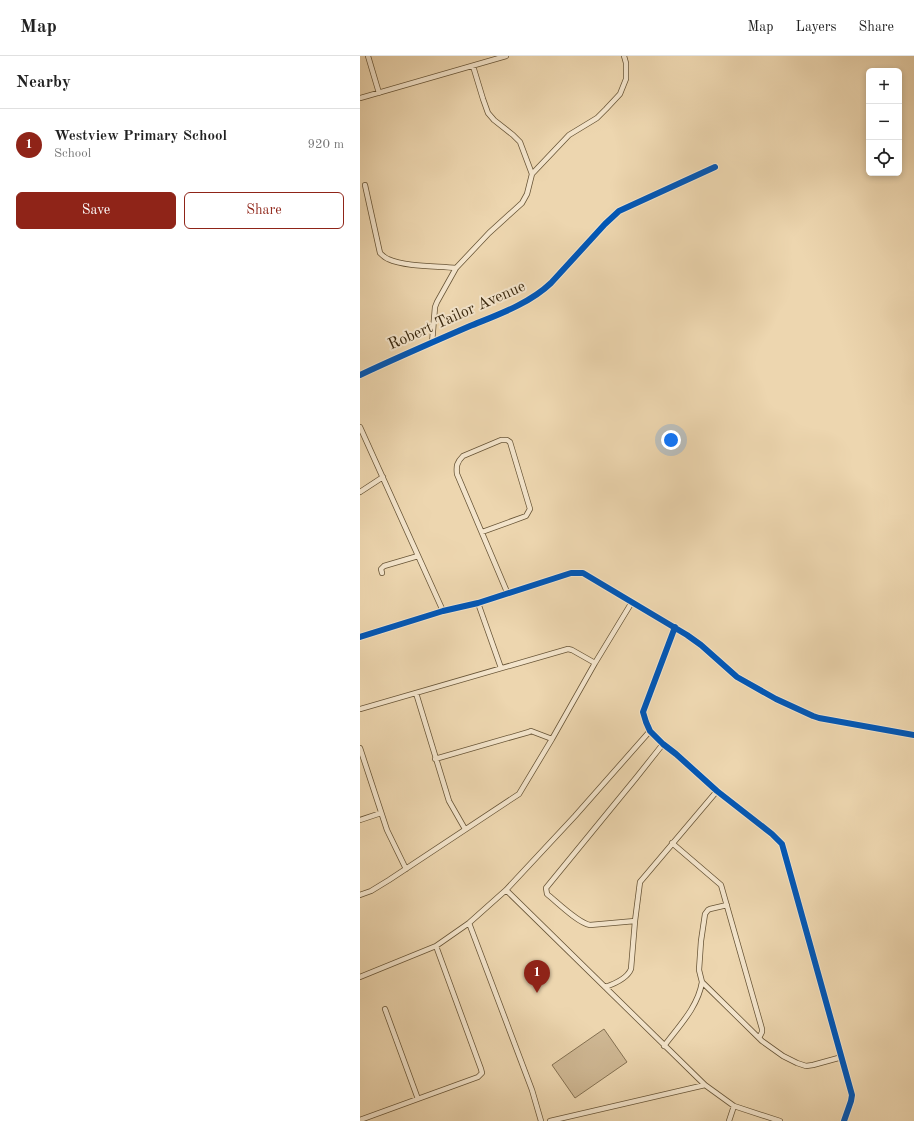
<!DOCTYPE html>
<meta charset="utf-8">
<style>
:root{--surface:#fff;--page:#f2f2f2;--text:#222;--muted:#767676;--line:#e0e0e0;--accent:#8f2418}
body{margin:0;font-family:"Old Standard TT",serif;background:var(--page);color:var(--text)}
.controls{position:absolute;right:12px;top:12px;display:grid;overflow:hidden;border-radius:6px;box-shadow:0 2px 6px #0003}
.controls button{width:36px;height:36px;display:grid;place-items:center;padding:0;border:0;border-bottom:1px solid var(--line);background:var(--surface);color:var(--text);font:20px sans-serif}
.you{position:absolute;left:311px;top:384px;width:14px;height:14px;margin:-10px;border:3px solid #fff;border-radius:50%;background:#1a73e8;box-shadow:0 0 0 6px #1a73e833}
.badge{display:grid;place-items:center;width:26px;height:26px;border-radius:50%;background:var(--accent);color:#fff;font-size:13px;font-weight:700}
.pin{position:absolute;translate:-50% -33px;filter:drop-shadow(0 1px 2px #0008)}
.pin::after{content:'';position:absolute;top:21px;width:14px;height:12px;background:inherit;clip-path:polygon(0 0,100% 0,50% 100%)}
.list{margin:0;padding:0;list-style:none}
h2{display:flex;justify-content:space-between;align-items:center;height:52px;margin:0;padding:0 16px;font-size:17px}
h2 small{font-size:13px;font-weight:400;color:var(--muted)}
.list li{display:grid;grid-template-columns:26px 1fr auto;gap:12px;align-items:center;box-sizing:border-box;height:72px;padding:0 16px;border-top:1px solid var(--line)}
.list b{display:block;font-size:15px;white-space:nowrap}
.list p{margin:0;font-size:13px;white-space:nowrap;color:var(--muted)}
.list em{font-size:13px;font-style:normal;color:var(--muted)}
.actions{display:flex;gap:8px;padding:12px 16px}
.actions a{flex:1;padding:9px 0;border:1px solid var(--accent);border-radius:6px;text-align:center;font-size:14px;color:var(--accent)}
.actions .main{background:var(--accent);color:#fff}
.icon{flex:none;width:22px;height:22px;fill:none;stroke:currentColor;stroke-width:2;stroke-linecap:round;stroke-linejoin:round}
.map{position:relative;flex:none;width:554px;height:1065px;overflow:hidden}
header{display:flex;align-items:center;gap:24px;box-sizing:border-box;height:56px;padding:0 20px;background:var(--surface);border-bottom:1px solid var(--line)}
header strong{font-size:19px}
nav{display:flex;gap:22px;margin-inline-start:auto;font-size:14px}
main{display:flex}
aside{flex:1;background:var(--surface)}
.map>svg:first-child{display:block}
.green{fill:#cfb894;stroke:#847051}
.lines{fill:none;stroke-linecap:round;stroke-linejoin:round}
.minor-casing{stroke:#675436;stroke-width:6}
.minor{stroke:#f3e4cb;stroke-width:4.5}
.cycleway-casing{stroke:#f3e4cb;stroke-width:8}
.cycleway{stroke:#0057b8;stroke-width:6}
.labels{text-anchor:middle;dominant-baseline:central;stroke-width:4;stroke-linejoin:round;paint-order:stroke}
.street-label{font-size:16px;fill:#3a280e;stroke:#f3e4cb}
</style>
<header>
<strong>Map</strong>
<nav><a>Map</a><a>Layers</a><a>Share</a></nav>
</header>
<main>
<aside>
<h2>Nearby<small></small></h2>
<ul class="list">
<li><span class="badge">1</span><div><b>Westview Primary School</b><p>School</p></div><em>920 m</em></li>
</ul>
<div class="actions"><a class="main">Save</a><a>Share</a></div>
</aside>
<div class="map">
<svg width="554" height="1065" viewBox="0 0 554 1065">
<rect width="100%" height="100%" fill="#edd6af"/>
<filter id="stains"><feTurbulence type="fractalNoise" baseFrequency=".005" numOctaves="4"/><feColorMatrix values="0 0 0 0 .2 0 0 0 0 .09 0 0 0 0 .02 0 0 0 .5 -.17"/></filter>
<radialGradient id="worn" r=".72"><stop offset=".6" stop-color="#630" stop-opacity="0"/><stop offset="1" stop-color="#630" stop-opacity=".3"/></radialGradient>
<path class="green" d="M244 973 267 1006 215 1042 192 1009Z"/>
<g class="lines">
<g class="minor-casing">
<path id="minor" d="M8 0 19 37
M113 10 123 43 128 57 134 64 153 79 160 86 172 118
M0 42 146 0
M5 129 20 197C23 200 25 202 28 203 46 211 76 210 96 212
M72 287 75 251 77 246 96 212 129 177 162 147 167 138 172 118 209 79 237 62 246 53 260 38 266 23V7L264 0
M0 319C36 302 73 286 110 270 137 259 169 248 191 227L245 168 259 155 355 111
M0 371 83 555
M0 436 23 421
M122 476 166 460 170 453 150 386 147 384H141L103 400C97 406 96 410 97 418L147 536
M22 517 21 513 24 510 58 500
M118 547 141 612
M315 571 283 656 286 666 290 675 303 688 316 698 357 735 412 778 422 788 492 1039 491 1045 484 1065
M0 581 83 555 118 547 211 517H223L327 579 341 589 377 621 416 643 453 660 459 662 554 679
M56 637 89 745 105 773
M0 653 208 593 212 594 235 607
M0 692 27 774 46 813
M75 703 169 676 171 675 192 683
M0 764 21 757
M312 787 361 829 402 973V976L399 982
M146 834 345 1029 374 1050 420 1065
M0 839 11 835 29 824 159 738 192 683 235 607 272 546
M367 849 350 853 348 854 345 858 341 885 339 914 342 926 402 985 423 1000 437 1007 446 1010 453 1009 482 1001
M275 865 230 869C218 867 197 846 187 838L186 832 276 722 303 688
M109 867 172 1034 181 1065
M0 921 76 890 109 867 146 834 215 760 290 675
M245 931C254 928 267 923 271 913L275 865 280 826 357 735
M25 953 58 1043
M304 990C319 970 338 951 342 926
M0 1064 118 1021 122 1017 121 1013 76 890
M190 1065 345 1029
M369 1065 374 1050"/>
</g>
<use href="#minor" class="minor"/>
<g class="cycleway-casing">
<path id="cycleway" d="M0 319C36 302 73 286 110 270 137 259 169 248 191 227L245 168 259 155 355 111
M315 571 283 656 286 666 290 675 303 688 316 698 357 735 412 778 422 788 492 1039 491 1045 484 1065
M0 581 83 555 118 547 211 517H223L327 579 341 589 377 621 416 643 453 660 459 662 554 679"/>
</g>
<use href="#cycleway" class="cycleway"/>
</g>
<g class="labels">
<g class="street-label">
<text transform="translate(97 260) rotate(-24)">Robert Tailor Avenue</text>
</g>
</g>
<rect width="100%" height="100%" filter="url(#stains)"/>
<rect width="100%" height="100%" fill="url(#worn)"/>
</svg>
<div class="controls">
<button>+</button>
<button>−</button>
<button><svg class="icon" aria-label="locate" viewBox="0 0 24 24"><circle cx="12" cy="12" r="6"/><path d="M12 2v4M12 18v4M2 12h4M18 12h4"/></svg></button>
</div>
<div class="you"></div>
<div class="pin badge" style="left:177px;top:937px">1</div>
</div>
</main>
